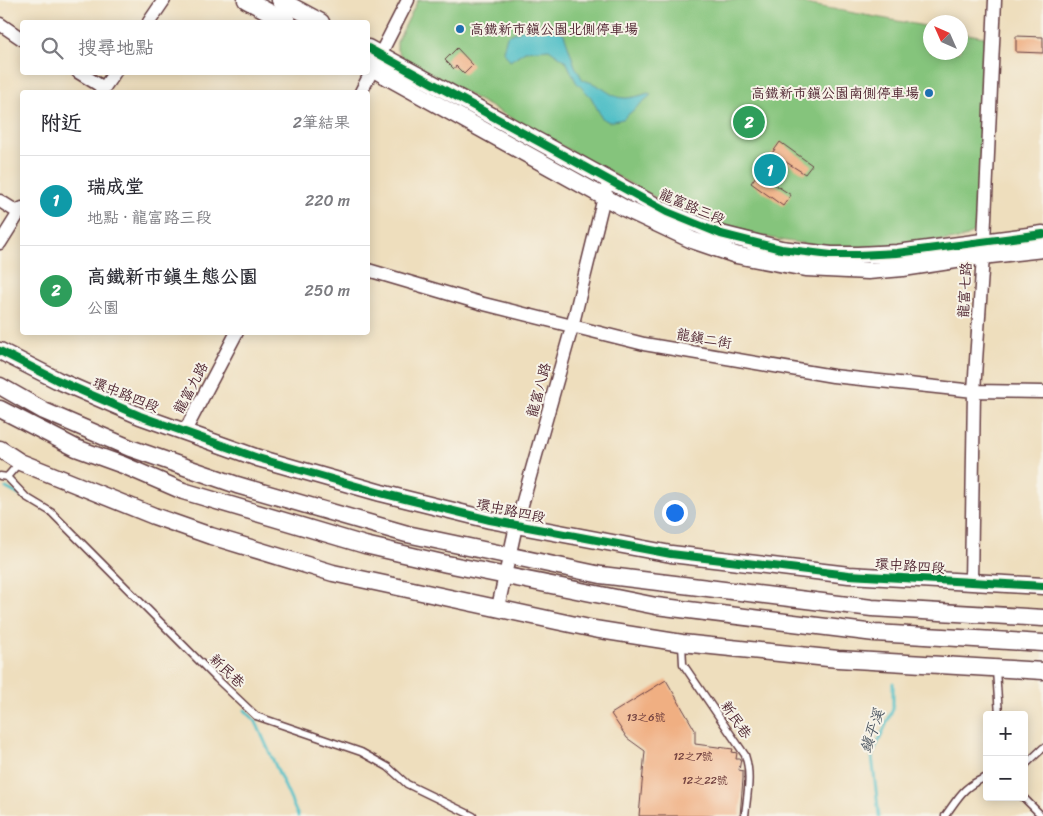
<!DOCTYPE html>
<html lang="zh-TW">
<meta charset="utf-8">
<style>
:root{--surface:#fff;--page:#f7f7f7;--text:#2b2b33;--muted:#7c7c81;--line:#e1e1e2;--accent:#2563eb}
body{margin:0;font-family:Sriracha,"LXGW WenKai TC",sans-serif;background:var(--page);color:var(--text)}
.controls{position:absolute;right:15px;bottom:15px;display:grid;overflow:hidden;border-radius:5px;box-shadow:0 2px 12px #0003}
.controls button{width:45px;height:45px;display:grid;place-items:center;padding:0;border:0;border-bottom:1px solid var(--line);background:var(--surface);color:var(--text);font:25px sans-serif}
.compass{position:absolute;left:923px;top:15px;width:45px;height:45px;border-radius:50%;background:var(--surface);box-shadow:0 2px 12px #0003;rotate:315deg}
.you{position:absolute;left:674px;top:512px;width:18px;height:18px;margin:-12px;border:4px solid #fff;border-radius:50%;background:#1a73e8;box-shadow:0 0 0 8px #1a73e833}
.badge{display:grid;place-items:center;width:32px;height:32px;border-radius:50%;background:var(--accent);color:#fff;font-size:16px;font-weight:700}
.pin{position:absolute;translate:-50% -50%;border:2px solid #fff;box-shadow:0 1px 5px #0006}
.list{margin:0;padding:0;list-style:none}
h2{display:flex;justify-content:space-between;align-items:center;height:65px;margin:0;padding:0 20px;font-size:21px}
h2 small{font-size:16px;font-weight:400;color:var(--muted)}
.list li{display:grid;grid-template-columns:32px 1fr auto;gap:15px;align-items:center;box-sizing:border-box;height:90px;padding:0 20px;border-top:1px solid var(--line)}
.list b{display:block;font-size:19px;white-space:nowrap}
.list p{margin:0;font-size:16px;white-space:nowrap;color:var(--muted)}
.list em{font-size:16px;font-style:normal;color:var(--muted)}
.icon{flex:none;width:28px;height:28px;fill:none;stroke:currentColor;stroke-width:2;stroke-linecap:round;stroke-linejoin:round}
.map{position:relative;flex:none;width:1043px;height:816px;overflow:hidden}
.search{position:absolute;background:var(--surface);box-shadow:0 2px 12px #0003;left:20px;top:20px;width:350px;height:55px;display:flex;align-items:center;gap:12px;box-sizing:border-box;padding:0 18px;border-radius:5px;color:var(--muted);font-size:19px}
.panel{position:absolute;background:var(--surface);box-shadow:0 2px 12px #0003;left:20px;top:90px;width:350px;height:245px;border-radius:5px}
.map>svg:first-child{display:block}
.green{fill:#85c47c;stroke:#687254}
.water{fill:#52c0c7;stroke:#4e7079}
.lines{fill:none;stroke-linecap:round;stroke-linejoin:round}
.stream{stroke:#52c0c7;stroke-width:3}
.building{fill:#f0af82}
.service-casing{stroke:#633c41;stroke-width:9}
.minor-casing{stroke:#633c41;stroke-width:15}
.tertiary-casing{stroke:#633c41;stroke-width:19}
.service{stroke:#fff;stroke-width:6}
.minor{stroke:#fff;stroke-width:12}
.tertiary{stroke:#fff;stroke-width:16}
.cycleway-casing{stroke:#f7f3e8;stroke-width:11}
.cycleway{stroke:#00873e;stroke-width:8}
.poi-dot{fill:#1f6fb2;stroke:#f7f3e8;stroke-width:2}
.labels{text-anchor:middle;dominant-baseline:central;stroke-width:4;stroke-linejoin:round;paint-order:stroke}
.number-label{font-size:11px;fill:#744341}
.poi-label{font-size:14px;fill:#4a1f2b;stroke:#f7f3e8;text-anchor:start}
.street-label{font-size:14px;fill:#4a1f2b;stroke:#f7f3e8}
.water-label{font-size:15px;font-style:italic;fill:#4d5762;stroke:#f7f3e8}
</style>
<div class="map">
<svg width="1043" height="816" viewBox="0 0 1043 816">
<rect width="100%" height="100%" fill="#f7f3e8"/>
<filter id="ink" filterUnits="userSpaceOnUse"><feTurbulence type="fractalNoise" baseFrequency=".02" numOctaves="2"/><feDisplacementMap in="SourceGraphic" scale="10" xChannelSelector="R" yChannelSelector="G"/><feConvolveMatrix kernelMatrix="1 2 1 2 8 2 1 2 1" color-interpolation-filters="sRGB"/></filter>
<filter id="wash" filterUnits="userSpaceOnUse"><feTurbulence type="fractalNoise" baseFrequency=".0096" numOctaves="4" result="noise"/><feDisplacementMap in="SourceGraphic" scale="20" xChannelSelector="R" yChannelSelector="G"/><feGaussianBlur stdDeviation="1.12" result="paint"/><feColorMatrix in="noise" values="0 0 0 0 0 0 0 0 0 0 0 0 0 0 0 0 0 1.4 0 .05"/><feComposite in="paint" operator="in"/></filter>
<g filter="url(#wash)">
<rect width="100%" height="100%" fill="#eedebd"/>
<path class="green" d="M418 0H784L930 27V52H960L961 33 985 37 977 217C974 231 974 235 959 239 925 242 891 247 857 247 789 247 731 231 669 205L404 59 397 50V42Z"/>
<path class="water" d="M546 25 556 28 564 34 575 66 583 80C614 88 609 107 648 93L651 95 623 119 609 122 602 118 591 97 576 82 566 61 549 49 525 51 510 61 503 51 507 36 526 28Z"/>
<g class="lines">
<path class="stream" d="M6 488 23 497
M245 710 256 722 298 816
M879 816 872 756 893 709V683"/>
</g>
<g id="blocks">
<path class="building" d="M1016 36 1043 37V53L1016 52Z
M457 48 473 65 464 74 456 66 454 69 445 60Z
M780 142 812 165 805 174 786 162 771 182 791 195 783 206 751 183Z
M666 680 695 730V744L733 749 732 752 737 753 736 759H741L739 770 743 771V779L740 816H639L645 751 627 738 611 714Z"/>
</g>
</g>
<g filter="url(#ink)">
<use href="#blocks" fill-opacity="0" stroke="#633c41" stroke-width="1"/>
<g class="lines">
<g class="service-casing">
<path id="service" d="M19 463 7 477 26 497 51 512 217 679 256 716 361 752 388 767 407 784 473 816
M0 476 7 477
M682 645 683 664 745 755C752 775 747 795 745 816
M996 670 999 715
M1024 766 1043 748
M1023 797 1042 816
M945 816C959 797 963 786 987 777"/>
</g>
<g class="minor-casing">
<path id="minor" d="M149 22 164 0
M0 24 22 39
M78 72 104 88
M101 92 115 72
M361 92 408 0
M0 201 19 213
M0 243 22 208
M368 270 480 303 644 344 833 376 974 391 1043 392
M185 431 237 332
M971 583 974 391 984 241 995 0
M498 607 516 526 572 327 606 189"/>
</g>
<g class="tertiary-casing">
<path id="tertiary" d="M246 0 288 22
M280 0 321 22
M368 48 667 212 721 234 781 249 831 255H858L897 253 1043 234
M368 66 624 208 692 240 736 255 806 268 868 271 903 268 982 256 1043 249
M0 351 57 380 140 416 258 458 381 493 490 520 671 554 849 575 1043 586
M0 386 44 411 130 448 237 485 407 534 601 575 872 608 1043 618
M0 409 76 448 123 465 183 491 365 545 447 564 656 606 875 633 1043 643
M0 449 20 462 154 516 211 536 333 573 594 629 682 643 838 659 1043 671"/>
</g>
<use href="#service" class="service"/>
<use href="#minor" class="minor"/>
<use href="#tertiary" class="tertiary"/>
<g class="cycleway-casing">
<path id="cycleway" d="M368 48 667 212 721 234 781 249 831 255H858L897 253 1043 234
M0 351 57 380 140 416 258 458 381 493 490 520 671 554 849 575 1043 586"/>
</g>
<use href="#cycleway" class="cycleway"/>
</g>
</g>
<g class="poi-dot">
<circle cx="460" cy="29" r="5"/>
<circle cx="929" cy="93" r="5"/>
</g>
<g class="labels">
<g class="number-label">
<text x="646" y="717">13之6號</text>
<text x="693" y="756">12之7號</text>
<text x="705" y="780">12之22號</text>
</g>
<g class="poi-label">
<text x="470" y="29">高鐵新市鎮公園北側停車場</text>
<text x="919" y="93" text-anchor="end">高鐵新市鎮公園南側停車場</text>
</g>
<g class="street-label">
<text transform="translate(692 207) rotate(23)">龍富路三段</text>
<text transform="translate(965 290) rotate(-87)">龍富七路</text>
<text transform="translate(704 339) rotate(10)">龍鎮二街</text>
<text transform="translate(191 388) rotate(-62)">龍富九路</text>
<text transform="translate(539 390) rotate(-75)">龍富八路</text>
<text transform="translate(126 395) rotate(22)">環中路四段</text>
<text transform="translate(511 511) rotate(12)">環中路四段</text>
<text transform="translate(910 566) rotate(4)">環中路四段</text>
<text transform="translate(227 671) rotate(44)">新民巷</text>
<text transform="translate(736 720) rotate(56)">新民巷</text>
</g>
<g class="water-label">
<text transform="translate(872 731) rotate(-71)">鎮平溪</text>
</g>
</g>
</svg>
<div class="controls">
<button>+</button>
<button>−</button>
</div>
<svg class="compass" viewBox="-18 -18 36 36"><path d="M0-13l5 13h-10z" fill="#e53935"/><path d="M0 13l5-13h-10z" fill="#7c7c81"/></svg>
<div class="you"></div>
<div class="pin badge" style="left:770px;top:170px;background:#0f9aa8">1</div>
<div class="pin badge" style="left:749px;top:122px;background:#2e9e5b">2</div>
<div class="search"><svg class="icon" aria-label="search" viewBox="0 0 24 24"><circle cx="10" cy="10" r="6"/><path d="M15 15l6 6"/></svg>搜尋地點</div>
<section class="panel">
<h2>附近<small>2筆結果</small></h2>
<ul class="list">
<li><span class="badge" style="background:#0f9aa8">1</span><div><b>瑞成堂</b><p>地點 · 龍富路三段</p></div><em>220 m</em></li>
<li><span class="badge" style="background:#2e9e5b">2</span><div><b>高鐵新市鎮生態公園</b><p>公園</p></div><em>250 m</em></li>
</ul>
</section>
</div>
